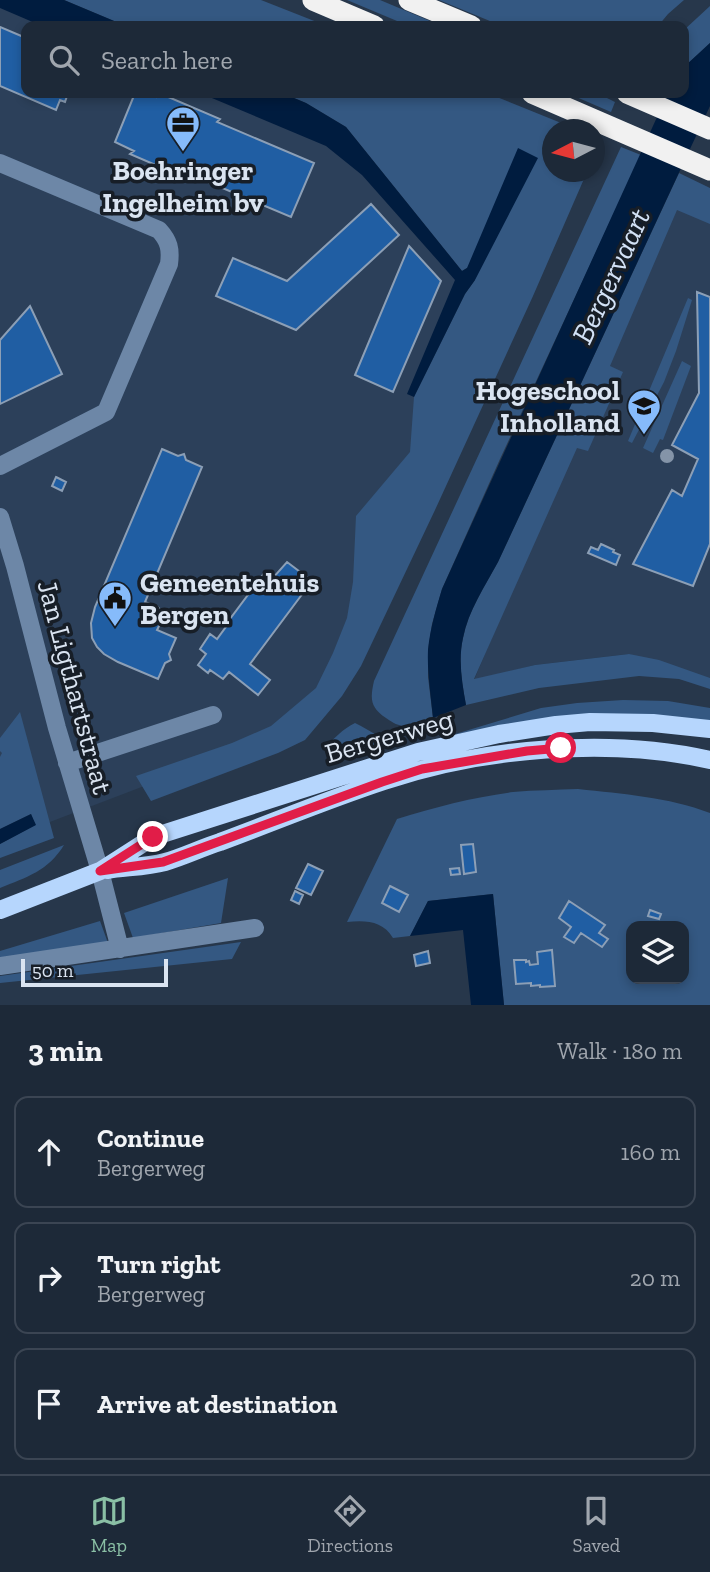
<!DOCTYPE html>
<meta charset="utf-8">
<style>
:root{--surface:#1d2938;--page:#253140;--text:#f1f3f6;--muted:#a0a6ae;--line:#3b4553;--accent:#8abfa5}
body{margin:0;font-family:"Zilla Slab",serif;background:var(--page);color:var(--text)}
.controls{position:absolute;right:21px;bottom:21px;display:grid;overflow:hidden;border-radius:14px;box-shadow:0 4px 10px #0003}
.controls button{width:63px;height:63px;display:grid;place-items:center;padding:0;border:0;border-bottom:2px solid var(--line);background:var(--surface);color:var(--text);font:35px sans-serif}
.compass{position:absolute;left:542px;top:119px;width:63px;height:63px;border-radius:50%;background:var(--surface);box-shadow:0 4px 10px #0003;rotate:264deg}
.scale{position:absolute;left:21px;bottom:18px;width:147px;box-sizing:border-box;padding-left:7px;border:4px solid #dae4f1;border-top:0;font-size:19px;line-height:24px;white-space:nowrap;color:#dae4f1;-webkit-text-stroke:5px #171e27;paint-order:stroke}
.stop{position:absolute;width:21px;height:21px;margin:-16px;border:5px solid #e11d48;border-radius:50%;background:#fff}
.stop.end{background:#e11d48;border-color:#fff;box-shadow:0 2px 7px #0008}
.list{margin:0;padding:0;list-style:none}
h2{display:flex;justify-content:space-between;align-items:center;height:91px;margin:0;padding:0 28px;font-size:30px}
h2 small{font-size:23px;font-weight:400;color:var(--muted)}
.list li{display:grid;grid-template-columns:46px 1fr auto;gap:21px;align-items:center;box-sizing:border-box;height:112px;margin:0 14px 14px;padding:0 14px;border:2px solid var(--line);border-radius:14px}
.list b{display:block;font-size:26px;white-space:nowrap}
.list p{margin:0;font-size:23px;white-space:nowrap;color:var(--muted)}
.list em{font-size:23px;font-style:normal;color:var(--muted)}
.icon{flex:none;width:38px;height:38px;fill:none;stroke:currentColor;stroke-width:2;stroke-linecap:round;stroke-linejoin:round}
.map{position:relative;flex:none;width:710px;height:1005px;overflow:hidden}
.search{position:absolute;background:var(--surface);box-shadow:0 4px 10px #0003;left:21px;right:21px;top:21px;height:77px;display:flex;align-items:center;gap:18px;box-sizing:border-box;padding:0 24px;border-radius:14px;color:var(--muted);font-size:26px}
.sheet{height:469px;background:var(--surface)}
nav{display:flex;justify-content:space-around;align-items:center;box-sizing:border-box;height:98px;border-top:2px solid var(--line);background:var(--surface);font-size:19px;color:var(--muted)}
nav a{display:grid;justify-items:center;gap:4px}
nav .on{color:var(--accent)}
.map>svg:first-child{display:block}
.built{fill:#2c405a}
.green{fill:#345882;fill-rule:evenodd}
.water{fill:#001c3f}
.building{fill:#205ea3;stroke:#8c9fb6;stroke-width:2}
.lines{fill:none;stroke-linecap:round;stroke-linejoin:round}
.minor{stroke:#6d87a7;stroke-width:18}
.major{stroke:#b6d6fd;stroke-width:18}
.highway{stroke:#f1f1f1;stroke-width:21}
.tree{fill:#8494a8}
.route{stroke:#e11d48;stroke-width:9}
.labels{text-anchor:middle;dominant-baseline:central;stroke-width:7;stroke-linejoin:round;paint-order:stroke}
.poi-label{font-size:28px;font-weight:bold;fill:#dae4f1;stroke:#171e27}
.street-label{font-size:28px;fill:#dae4f1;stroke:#171e27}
.water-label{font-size:30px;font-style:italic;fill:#d3e2f6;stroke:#171e27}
</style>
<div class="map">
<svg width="710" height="1005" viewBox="0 0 710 1005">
<rect width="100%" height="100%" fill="#27374b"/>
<path class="built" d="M0 0H24L89 26H26V93H254L298 111 416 223 485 305 336 682 257 743 0 841Z
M676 204 710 219V679L628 654 535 665 474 680Z"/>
<path class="green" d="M64 0H261L327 26H126Z
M347 0H380L442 26H409Z
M439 0H684L668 14 658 26H502Z
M710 6V43L684 67V30Z
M282 93H487L576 129 552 130V172H587L533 296 435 510 361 666 342 696 305 740 278 753 151 801 136 776 232 743 271 726 316 688 333 653 347 618 353 582 356 516 410 452 414 397 465 294 475 280 467 268 462 271 346 127 306 103Z
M567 93H597L615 102 611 112Z
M621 147 641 155 500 459 442 589 432 624 428 650V677L433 718C425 721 415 725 407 726 398 726 393 723 386 718 370 707 370 699 374 681Z
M679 173 710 188V224L677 210 610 366 623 372 588 451 577 448 474 679 535 665 629 654 659 660 710 678V689L679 679 639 676 539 688 466 705C462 683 458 660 463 638 468 611 485 586 498 562Z
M688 298 692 300 676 351 664 382 632 443 628 441Z
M682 361 691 366 663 440 660 439 653 453 643 448Z
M623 700 668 701 710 708V724L528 722 452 735 541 708 577 703Z
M20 712 54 838 0 858V844L35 825 31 814 0 829V757L2 753 0 751V738Z
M355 723C370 730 382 740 398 745L326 751 324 747C335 739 342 729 355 723Z
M578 789C623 794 668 797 710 813V1005H504L493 894 428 901 410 936 393 938C383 921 366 920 347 922L397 819C435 807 474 797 513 792 535 790 557 790 578 789ZM631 926H684V979H631Z
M64 845C48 871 27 877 0 888V870Z
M228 878 221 923 133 938 124 913Z
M100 921 108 943 0 959V951Z
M241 942 232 959 0 983V976Z"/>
<path class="water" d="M0 0H64L126 26H42L0 8Z
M710 43V106L498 562C485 586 468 611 463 638 458 660 462 683 466 705L433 718C431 696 427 673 428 650 430 629 436 609 442 589L668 93H684V67Z
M200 93H282L306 103 346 127 462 271 467 268 518 148 538 158 475 280 465 294 414 397 407 394 455 280 362 175 326 146Z
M31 814 36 825 0 844V829Z
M493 894 504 1005H471L463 930 410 936 428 901Z"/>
<path class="building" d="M0 27 26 38V93H68L65 102 60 100 56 110 0 86Z
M135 93H146L156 97 158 94 156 93H159L220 119 217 122 314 163 291 217 194 176 193 179 194 181 185 178 181 179 179 175 130 154 134 151 115 142Z
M371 204 399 235 296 330 216 296 233 258 287 281Z
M409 246 441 281 393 392 355 375Z
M697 292 710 297V544L693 586 633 564 672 490 682 496 698 459 672 445 699 393Z
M30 306 62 374 0 404V340Z
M162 449 178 456 184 454 186 460 202 467 145 602 158 607 163 613V618L157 630 176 638 169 654 171 660 165 663 158 679 118 662 104 654 97 647 92 638 91 623 95 607Z
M56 477 66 482 62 491 52 486Z
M601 544 614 550 613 552 620 555 616 565 588 553 591 547 598 550Z
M287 562 312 581 250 664 270 680 258 695 229 672 223 679 210 670 208 673 198 665 206 654 200 649 210 634 217 639 228 624 227 623 265 572 273 578Z
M473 844 476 872 464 874 461 845Z
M308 864 323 871 311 895 296 888Z
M459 868 460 874 451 875 450 869Z
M390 886 408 895 399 912 382 903Z
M295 891 303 895 299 904 291 900Z
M569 901 605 925 599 933 608 939 602 947 581 933 574 943 564 937 571 927 559 918Z
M650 910 661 914 659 919 648 916Z
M552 950 555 986 540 987V985L531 986V983L516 984 514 960H526V962L529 961 530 965 538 964 537 952Z
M428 951 430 963 416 966 414 955Z"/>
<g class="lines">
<path class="minor" d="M0 163 159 230C169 241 171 249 169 264L106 412 0 466
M0 517 15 566 57 728 100 871 120 949
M67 763 213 715
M0 966 255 928"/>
<path class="major" d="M107 870C125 867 146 867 165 862 183 857 201 848 220 842 274 822 329 799 384 781 482 748 609 737 710 760
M0 910 100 871 153 837 418 752 499 734 556 725 590 722 653 723 710 729"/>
<path class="highway" d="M313 0 374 26
M409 0 471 26
M532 93 710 170
M627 93 710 129"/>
</g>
<circle class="tree" cx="667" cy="456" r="7"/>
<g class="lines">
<path class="route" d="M153 837 100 871 163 862 382 782 422 769 527 751 561 748"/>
</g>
<defs>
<g id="office-pin" transform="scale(1.75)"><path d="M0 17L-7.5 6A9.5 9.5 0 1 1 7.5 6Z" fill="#86bbfb" stroke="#171e27"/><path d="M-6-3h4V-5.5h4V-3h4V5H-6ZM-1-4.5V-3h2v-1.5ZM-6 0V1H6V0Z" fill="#111"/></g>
<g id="university-pin" transform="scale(1.75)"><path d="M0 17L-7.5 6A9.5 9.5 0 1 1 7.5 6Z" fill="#86bbfb" stroke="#171e27"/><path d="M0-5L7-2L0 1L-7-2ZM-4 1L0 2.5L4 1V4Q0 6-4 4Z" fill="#111"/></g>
<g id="civic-pin" transform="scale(1.75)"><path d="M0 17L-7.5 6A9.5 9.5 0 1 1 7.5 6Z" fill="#86bbfb" stroke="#171e27"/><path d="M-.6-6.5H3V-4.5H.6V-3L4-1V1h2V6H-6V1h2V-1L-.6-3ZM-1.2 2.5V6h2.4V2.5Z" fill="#111"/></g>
</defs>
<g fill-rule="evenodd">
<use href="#office-pin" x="183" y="123"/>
<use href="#university-pin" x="644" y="406"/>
<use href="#civic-pin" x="115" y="598"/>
</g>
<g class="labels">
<g class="poi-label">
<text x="183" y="170">Boehringer<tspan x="183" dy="32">Ingelheim bv</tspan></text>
<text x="620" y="390" text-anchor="end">Hogeschool<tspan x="620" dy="32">Inholland</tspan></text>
<text x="140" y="582" text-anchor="start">Gemeentehuis<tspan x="140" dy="32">Bergen</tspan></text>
</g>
<g class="street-label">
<text transform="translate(75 687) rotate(75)">Jan Ligthartstraat</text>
<text transform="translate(389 736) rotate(-16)">Bergerweg</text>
</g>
<g class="water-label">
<text transform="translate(611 276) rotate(-65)">Bergervaart</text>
</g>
</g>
</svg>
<div class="controls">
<button><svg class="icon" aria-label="layers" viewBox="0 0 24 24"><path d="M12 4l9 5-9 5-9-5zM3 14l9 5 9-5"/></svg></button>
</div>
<svg class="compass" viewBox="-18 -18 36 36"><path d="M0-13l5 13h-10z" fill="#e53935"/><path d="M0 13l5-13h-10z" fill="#a0a6ae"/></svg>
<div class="scale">50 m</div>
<div class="stop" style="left:561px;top:748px"></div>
<div class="stop end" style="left:153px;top:837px"></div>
<div class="search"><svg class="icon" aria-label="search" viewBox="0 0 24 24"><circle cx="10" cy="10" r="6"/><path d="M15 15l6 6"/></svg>Search here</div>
</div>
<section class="sheet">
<h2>3 min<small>Walk · 180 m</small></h2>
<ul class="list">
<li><svg class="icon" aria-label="ahead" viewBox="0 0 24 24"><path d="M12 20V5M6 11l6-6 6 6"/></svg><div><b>Continue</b><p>Bergerweg</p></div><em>160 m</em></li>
<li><svg class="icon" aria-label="right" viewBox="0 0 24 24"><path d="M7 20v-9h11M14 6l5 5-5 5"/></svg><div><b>Turn right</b><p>Bergerweg</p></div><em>20 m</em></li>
<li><svg class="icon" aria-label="arrive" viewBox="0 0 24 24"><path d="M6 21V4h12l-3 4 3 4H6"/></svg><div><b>Arrive at destination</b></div></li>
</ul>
</section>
<nav>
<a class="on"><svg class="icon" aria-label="map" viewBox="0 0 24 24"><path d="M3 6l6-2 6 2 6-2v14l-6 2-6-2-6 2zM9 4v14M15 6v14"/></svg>Map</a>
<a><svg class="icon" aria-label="directions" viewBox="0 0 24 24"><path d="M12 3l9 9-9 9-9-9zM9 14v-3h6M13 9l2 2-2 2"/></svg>Directions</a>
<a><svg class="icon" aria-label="saved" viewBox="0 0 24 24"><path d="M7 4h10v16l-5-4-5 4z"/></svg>Saved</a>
</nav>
